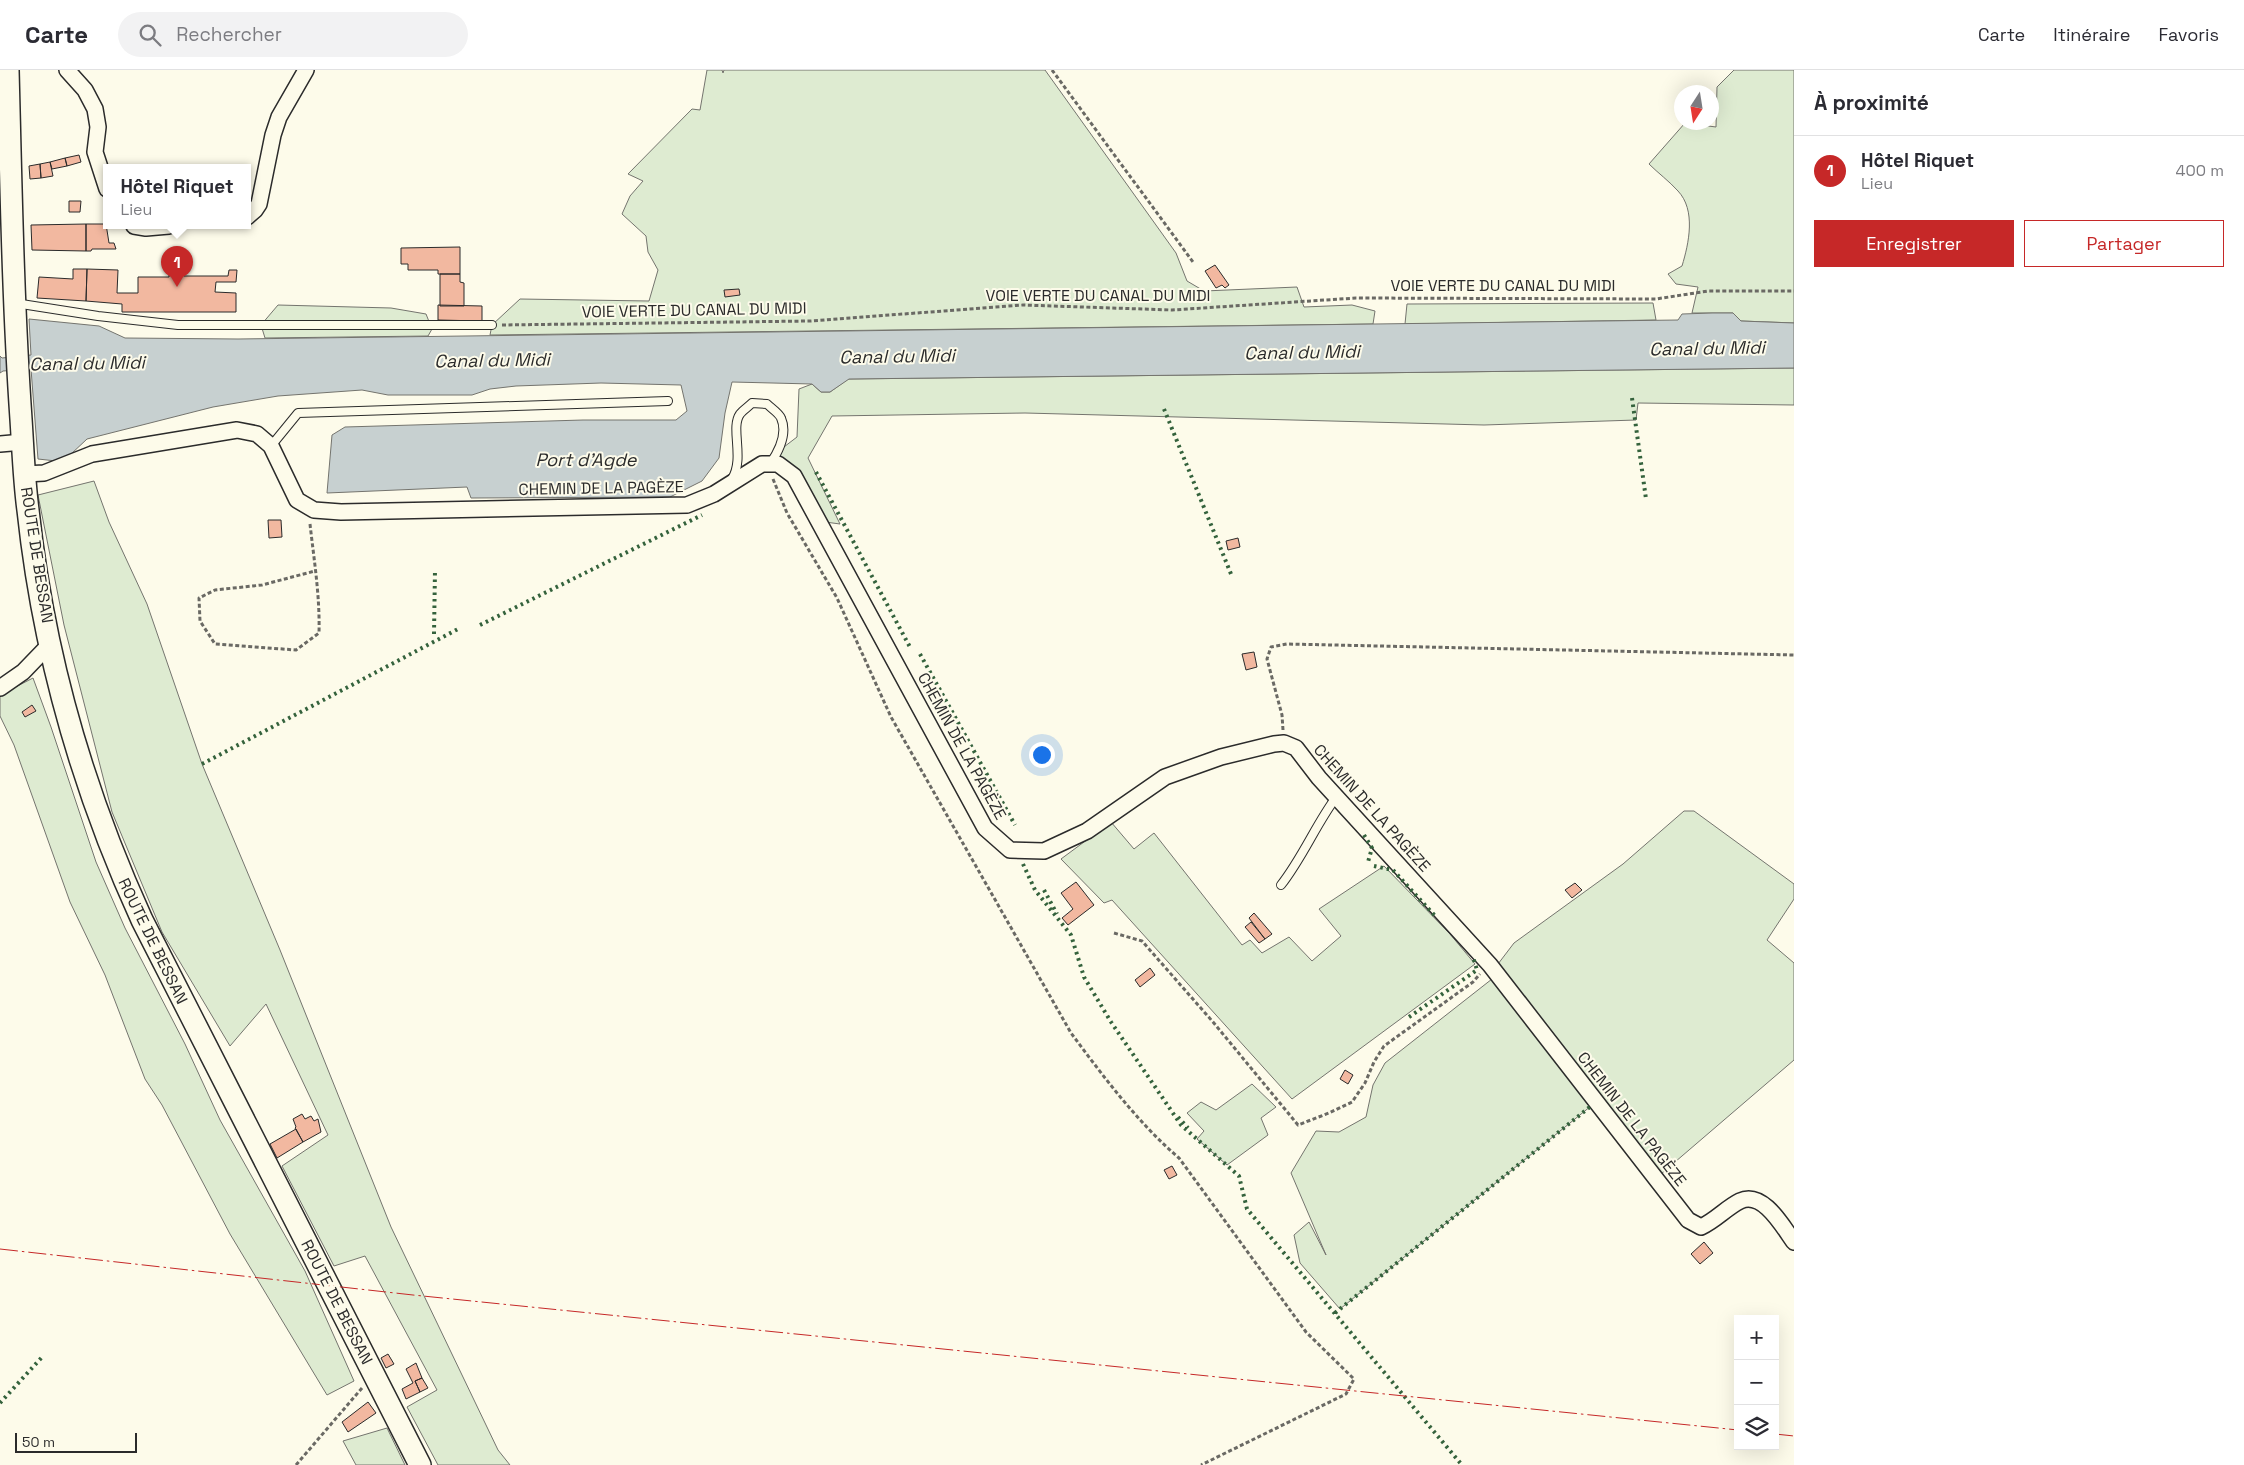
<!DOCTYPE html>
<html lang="fr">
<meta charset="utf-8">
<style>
:root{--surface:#fff;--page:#f2f2f3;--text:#2b2b33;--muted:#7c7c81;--line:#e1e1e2;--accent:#c62828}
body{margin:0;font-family:"Space Grotesk",sans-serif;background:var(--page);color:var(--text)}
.controls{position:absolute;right:15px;bottom:15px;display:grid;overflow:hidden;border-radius:0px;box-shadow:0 5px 20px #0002}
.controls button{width:45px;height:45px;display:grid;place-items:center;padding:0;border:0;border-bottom:1px solid var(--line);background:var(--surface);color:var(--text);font:25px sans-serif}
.compass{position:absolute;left:1674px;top:15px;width:45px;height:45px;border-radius:50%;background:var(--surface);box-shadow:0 5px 20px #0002;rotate:192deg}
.scale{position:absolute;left:15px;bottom:12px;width:122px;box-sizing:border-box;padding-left:5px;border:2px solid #2b2b2b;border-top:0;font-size:14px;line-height:18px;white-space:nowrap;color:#2b2b2b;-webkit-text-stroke:4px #fdfbea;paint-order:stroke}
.you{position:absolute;left:1041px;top:684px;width:18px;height:18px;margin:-12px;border:4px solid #fff;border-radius:50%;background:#1a73e8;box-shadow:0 0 0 8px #1a73e833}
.badge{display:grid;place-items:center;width:32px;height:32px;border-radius:50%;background:var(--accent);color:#fff;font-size:16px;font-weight:700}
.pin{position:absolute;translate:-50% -41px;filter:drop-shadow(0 1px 2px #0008)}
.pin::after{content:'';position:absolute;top:26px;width:18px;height:15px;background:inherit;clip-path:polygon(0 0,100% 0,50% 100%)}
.popup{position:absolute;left:103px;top:94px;width:148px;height:65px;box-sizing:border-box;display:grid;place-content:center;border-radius:0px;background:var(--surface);filter:drop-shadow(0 1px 4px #0005);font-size:16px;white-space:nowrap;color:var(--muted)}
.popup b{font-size:19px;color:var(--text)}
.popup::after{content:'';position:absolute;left:50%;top:100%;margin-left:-10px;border:10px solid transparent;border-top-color:var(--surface)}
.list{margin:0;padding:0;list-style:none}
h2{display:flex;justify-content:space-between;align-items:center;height:65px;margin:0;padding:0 20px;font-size:21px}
h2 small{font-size:16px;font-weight:400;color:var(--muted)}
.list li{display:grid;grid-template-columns:32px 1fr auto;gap:15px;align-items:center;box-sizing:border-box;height:70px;padding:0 20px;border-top:1px solid var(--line)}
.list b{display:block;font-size:19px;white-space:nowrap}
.list p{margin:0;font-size:16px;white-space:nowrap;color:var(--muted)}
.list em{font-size:16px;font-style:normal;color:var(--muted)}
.actions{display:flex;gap:10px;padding:15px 20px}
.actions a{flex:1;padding:11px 0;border:1px solid var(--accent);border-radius:0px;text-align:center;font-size:18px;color:var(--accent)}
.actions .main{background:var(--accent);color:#fff}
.icon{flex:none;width:28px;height:28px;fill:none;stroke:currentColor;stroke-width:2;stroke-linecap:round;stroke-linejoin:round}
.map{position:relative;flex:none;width:1794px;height:1395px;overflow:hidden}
header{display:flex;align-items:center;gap:30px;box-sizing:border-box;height:70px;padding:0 25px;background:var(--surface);border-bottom:1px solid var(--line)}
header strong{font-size:24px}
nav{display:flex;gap:28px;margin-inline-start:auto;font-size:18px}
.search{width:350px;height:45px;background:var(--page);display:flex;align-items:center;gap:12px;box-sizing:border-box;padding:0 18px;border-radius:28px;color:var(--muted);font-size:19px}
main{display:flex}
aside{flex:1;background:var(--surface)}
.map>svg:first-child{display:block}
.green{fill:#deebd1;stroke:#74746e}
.water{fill:#c7d0d0;stroke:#74746e}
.building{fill:#f2b8a0;stroke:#2b2b2b}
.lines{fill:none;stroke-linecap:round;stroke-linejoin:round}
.lane-casing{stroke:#2b2b2b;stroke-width:10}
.street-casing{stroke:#2b2b2b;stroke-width:18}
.secondary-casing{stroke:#2b2b2b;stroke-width:24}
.path{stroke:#6a6964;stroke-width:3;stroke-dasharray:4 2.5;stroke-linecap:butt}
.lane{stroke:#fdfbea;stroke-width:8}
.street{stroke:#fdfbea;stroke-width:15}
.secondary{stroke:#fdfbea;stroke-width:21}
.hedge{stroke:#34623c;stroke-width:4;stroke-dasharray:2.5 4;stroke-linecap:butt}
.power{stroke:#c62828;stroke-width:1;stroke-dasharray:18 4 2.5 4;stroke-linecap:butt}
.labels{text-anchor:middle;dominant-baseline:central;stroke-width:4;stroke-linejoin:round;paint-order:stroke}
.street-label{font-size:16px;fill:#2b2b2b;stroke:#fdfbea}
.water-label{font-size:18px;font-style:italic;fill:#2b2b2b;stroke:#fdfbea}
</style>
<header>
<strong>Carte</strong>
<div class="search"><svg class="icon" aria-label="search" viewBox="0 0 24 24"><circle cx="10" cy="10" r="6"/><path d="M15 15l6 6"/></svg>Rechercher</div>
<nav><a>Carte</a><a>Itinéraire</a><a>Favoris</a></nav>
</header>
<main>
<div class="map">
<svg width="1794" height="1395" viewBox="0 0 1794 1395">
<rect width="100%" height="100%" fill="#fdfbea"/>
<path class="green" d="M707 0H722L723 3 724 0H1045L1176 183 1187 211 1204 221 1297 217 1304 237 1352 235 1375 241 1373 254 490 265 492 255 520 229 649 231 658 200 648 182 646 166 622 144 630 126 643 111 628 104 692 39 700 40Z
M1734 0H1794V253L1741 251 1733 243H1692L1698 217 1676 214 1668 204 1682 196C1689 173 1696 140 1678 121 1669 111 1658 103 1649 94L1685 53 1716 57 1717 17Z
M1653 233 1656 250 1405 254 1407 234Z
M278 235 391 238 426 244 432 259 428 266 265 268 261 255Z
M1794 298V335L1638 333 1636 350 1484 355 1025 343 832 346 808 388 840 454 818 451 778 394 780 380 797 367 799 319 812 314 821 322H830L848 309Z
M94 411 109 452 147 534 202 694 280 880 391 1157 498 1380 510 1395H438L407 1337 437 1320 365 1186 334 1196 282 1096 328 1065 266 934 230 976 162 862 112 742 64 555 38 425Z
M33 608 51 657 96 792 125 858 185 974 220 1050 305 1201 354 1311 327 1325 230 1164 162 1035 145 1009 105 905 70 832 14 675 0 646V625Z
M1684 741H1694L1794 814V829L1767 870 1794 893V990L1661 1104 1498 894 1514 873 1623 794Z
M1111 752 1134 779 1154 763 1242 875 1250 870 1262 883 1289 867 1312 891 1341 866 1319 839 1384 796 1450 864 1475 894 1292 1029 1112 830 1104 833 1061 789Z
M1492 909 1591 1036 1340 1239 1300 1193 1294 1165 1309 1152 1326 1185 1291 1103 1316 1061 1339 1062 1366 1047 1373 1015 1385 993Z
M1252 1014 1276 1037 1261 1048 1268 1065 1227 1095 1197 1069 1204 1061 1187 1043 1201 1032 1216 1040Z
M387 1358 405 1395H356L343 1371Z"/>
<path class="water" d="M1712 243H1733L1741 251 1794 253V298L849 309 830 322H821L812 314 732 312 725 343 719 388 702 411 670 427 471 428 467 417 327 423 332 365 345 357 583 350H676L687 341 681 315 601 313 516 316 490 319 472 325H388L362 320 278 326 213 337 87 369 70 385 56 391 38 389 31 299 3 301 0 303V286L2 288 31 285 29 249 99 256 125 268 238 269 1678 250 1682 244Z"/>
<path class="building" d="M79 85 81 92 67 96 65 88Z
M65 88 67 96 52 99 50 92Z
M50 92 53 106 41 108 40 94Z
M40 94 41 108 30 109 29 96Z
M69 131H81L80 142H69Z
M86 154V181L32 180 31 155Z
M86 154H106L109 173H114L116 179H92L91 181H86Z
M460 177V204H438V200H408V194H401V178Z
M1215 195 1229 215 1225 218 1222 215 1216 218 1205 201Z
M73 199H87L86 231 37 228 39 207 73 209Z
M87 199 118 200 117 223H138V207H169V205H173V200H177V204L184 205V206H228L229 200H237L236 212H216L215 222 236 223V242H122V234L86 231Z
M440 204H460V212L464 213V236H440Z
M739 219 740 225 725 227 724 220Z
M438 235 482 236V251L438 250Z
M268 450H281L282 467 269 468Z
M1238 468 1240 477 1228 480 1226 471Z
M1254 582 1257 597 1246 600 1242 584Z
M32 635 36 641 25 647 22 642Z
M1076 812 1094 835 1068 855 1062 848 1073 839 1061 823Z
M1575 813 1582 820 1572 828 1565 820Z
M1254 843 1272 864 1265 869 1249 848Z
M1251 852 1265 869 1259 873 1245 857Z
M1150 898 1155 905 1140 917 1135 910Z
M1345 1000 1353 1005 1348 1014 1340 1009Z
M302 1044 305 1049 311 1046 314 1051 318 1049 321 1062 303 1072 295 1058 296 1057 293 1049Z
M296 1059 303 1072 277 1088 270 1074Z
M1172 1096 1177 1105 1169 1109 1164 1100Z
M1704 1172 1713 1183 1700 1194 1691 1184Z
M388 1284 394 1294 386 1298 381 1288Z
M416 1293 422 1308 415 1311 420 1322 406 1329 402 1319 413 1313 406 1299Z
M422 1308 428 1318 420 1322 415 1311Z
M368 1332 376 1343 348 1362 342 1352Z"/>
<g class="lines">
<g class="lane-casing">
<path id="lane" d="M15 233 98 246 178 255H492
M271 376 298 343 668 331
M732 409C745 388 730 358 740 344 743 340 748 337 752 333L767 334C771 338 779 343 781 348 788 364 779 381 770 394
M1281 815C1303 787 1316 754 1337 726"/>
</g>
<g class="street-casing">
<path id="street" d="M67 0 85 20 95 39 98 57 95 82 107 119
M247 147 255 140 259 134 273 65 279 47 306 0
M134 156 146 158 169 156
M0 374 23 372
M25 404 44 403 92 384 237 360 257 364 271 376 297 430 314 440 341 442 687 435 714 424 762 394H778L794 406 985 758 1010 780 1044 781 1087 761 1165 707 1221 687 1274 674 1284 673 1296 678 1319 708 1490 895 1688 1150 1701 1157C1716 1150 1726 1138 1740 1131 1763 1120 1783 1157 1794 1172
M0 618 23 602 51 573"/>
</g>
<g class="secondary-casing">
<path id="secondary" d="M8 0C11 116 13 233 21 349 23 379 24 410 28 440 43 581 83 721 142 850L420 1395"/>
</g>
<path class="path" d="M1052 0 1193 192
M502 255 810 251 1023 235 1172 240 1356 228 1656 229 1708 221H1794
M773 409 787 443 837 528 891 647 1071 963C1103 1006 1138 1053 1179 1088L1306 1262 1354 1309 1346 1324 1201 1395
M310 454C314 490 320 526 319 563L296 580 215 574 200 551 199 528 215 520 262 515 315 501
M1283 660 1282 645 1267 589 1271 577 1287 574 1794 585
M1114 863 1142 871 1213 952 1298 1055 1329 1043 1352 1032 1365 1013 1374 992 1384 976 1473 912 1480 904
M296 1395 362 1318"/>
<use href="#lane" class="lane"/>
<use href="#street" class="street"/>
<use href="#secondary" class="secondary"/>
<path class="hedge" d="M1632 328 1646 429
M1164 339 1231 504
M816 402 911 579
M480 555 702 445
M434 564 435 500
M920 584 1015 755
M202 694 458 559
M1364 765 1372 778 1368 792
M1023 794 1035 820 1071 865 1084 907 1111 952 1181 1055 1239 1106 1247 1139 1462 1395
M1374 796 1393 800 1436 847
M1044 820 1057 844
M1409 947 1477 900 1473 887
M1178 1047 1188 1058
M1335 1243 1591 1036
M0 1333 43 1286"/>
<path class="power" d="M0 1179 413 1225 1738 1360
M1775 1364 1794 1366"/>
</g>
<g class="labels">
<g class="street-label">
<text x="1503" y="215">VOIE VERTE DU CANAL DU MIDI</text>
<text x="1098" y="225">VOIE VERTE DU CANAL DU MIDI</text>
<text transform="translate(694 240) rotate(-1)">VOIE VERTE DU CANAL DU MIDI</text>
<text transform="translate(601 418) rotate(-1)">CHEMIN DE LA PAGÈZE</text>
<text transform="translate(37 485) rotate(81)">ROUTE DE BESSAN</text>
<text transform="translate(962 676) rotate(61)">CHEMIN DE LA PAGÈZE</text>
<text transform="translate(1372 738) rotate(48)">CHEMIN DE LA PAGÈZE</text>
<text transform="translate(153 871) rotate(64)">ROUTE DE BESSAN</text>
<text transform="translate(1632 1049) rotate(52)">CHEMIN DE LA PAGÈZE</text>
<text transform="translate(337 1232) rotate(63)">ROUTE DE BESSAN</text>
</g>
<g class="water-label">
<text transform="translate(1707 278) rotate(-1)">Canal du Midi</text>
<text transform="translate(1302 282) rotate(-1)">Canal du Midi</text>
<text transform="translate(897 286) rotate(-1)">Canal du Midi</text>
<text transform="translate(492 290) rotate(-1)">Canal du Midi</text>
<text transform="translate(87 293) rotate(-1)">Canal du Midi</text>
<text x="586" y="389">Port d'Agde</text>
</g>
</g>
</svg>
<div class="controls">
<button>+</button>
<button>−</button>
<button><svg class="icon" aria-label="layers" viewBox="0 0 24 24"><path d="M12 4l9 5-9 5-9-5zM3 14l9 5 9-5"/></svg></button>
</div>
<svg class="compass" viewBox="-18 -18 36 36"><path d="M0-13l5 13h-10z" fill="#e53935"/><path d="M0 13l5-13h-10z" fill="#7c7c81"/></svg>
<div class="scale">50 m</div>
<div class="you"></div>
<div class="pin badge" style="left:177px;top:217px">1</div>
<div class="popup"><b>Hôtel Riquet</b>Lieu</div>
</div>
<aside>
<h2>À proximité<small></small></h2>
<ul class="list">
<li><span class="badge">1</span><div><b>Hôtel Riquet</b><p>Lieu</p></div><em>400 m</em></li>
</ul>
<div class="actions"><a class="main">Enregistrer</a><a>Partager</a></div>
</aside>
</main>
